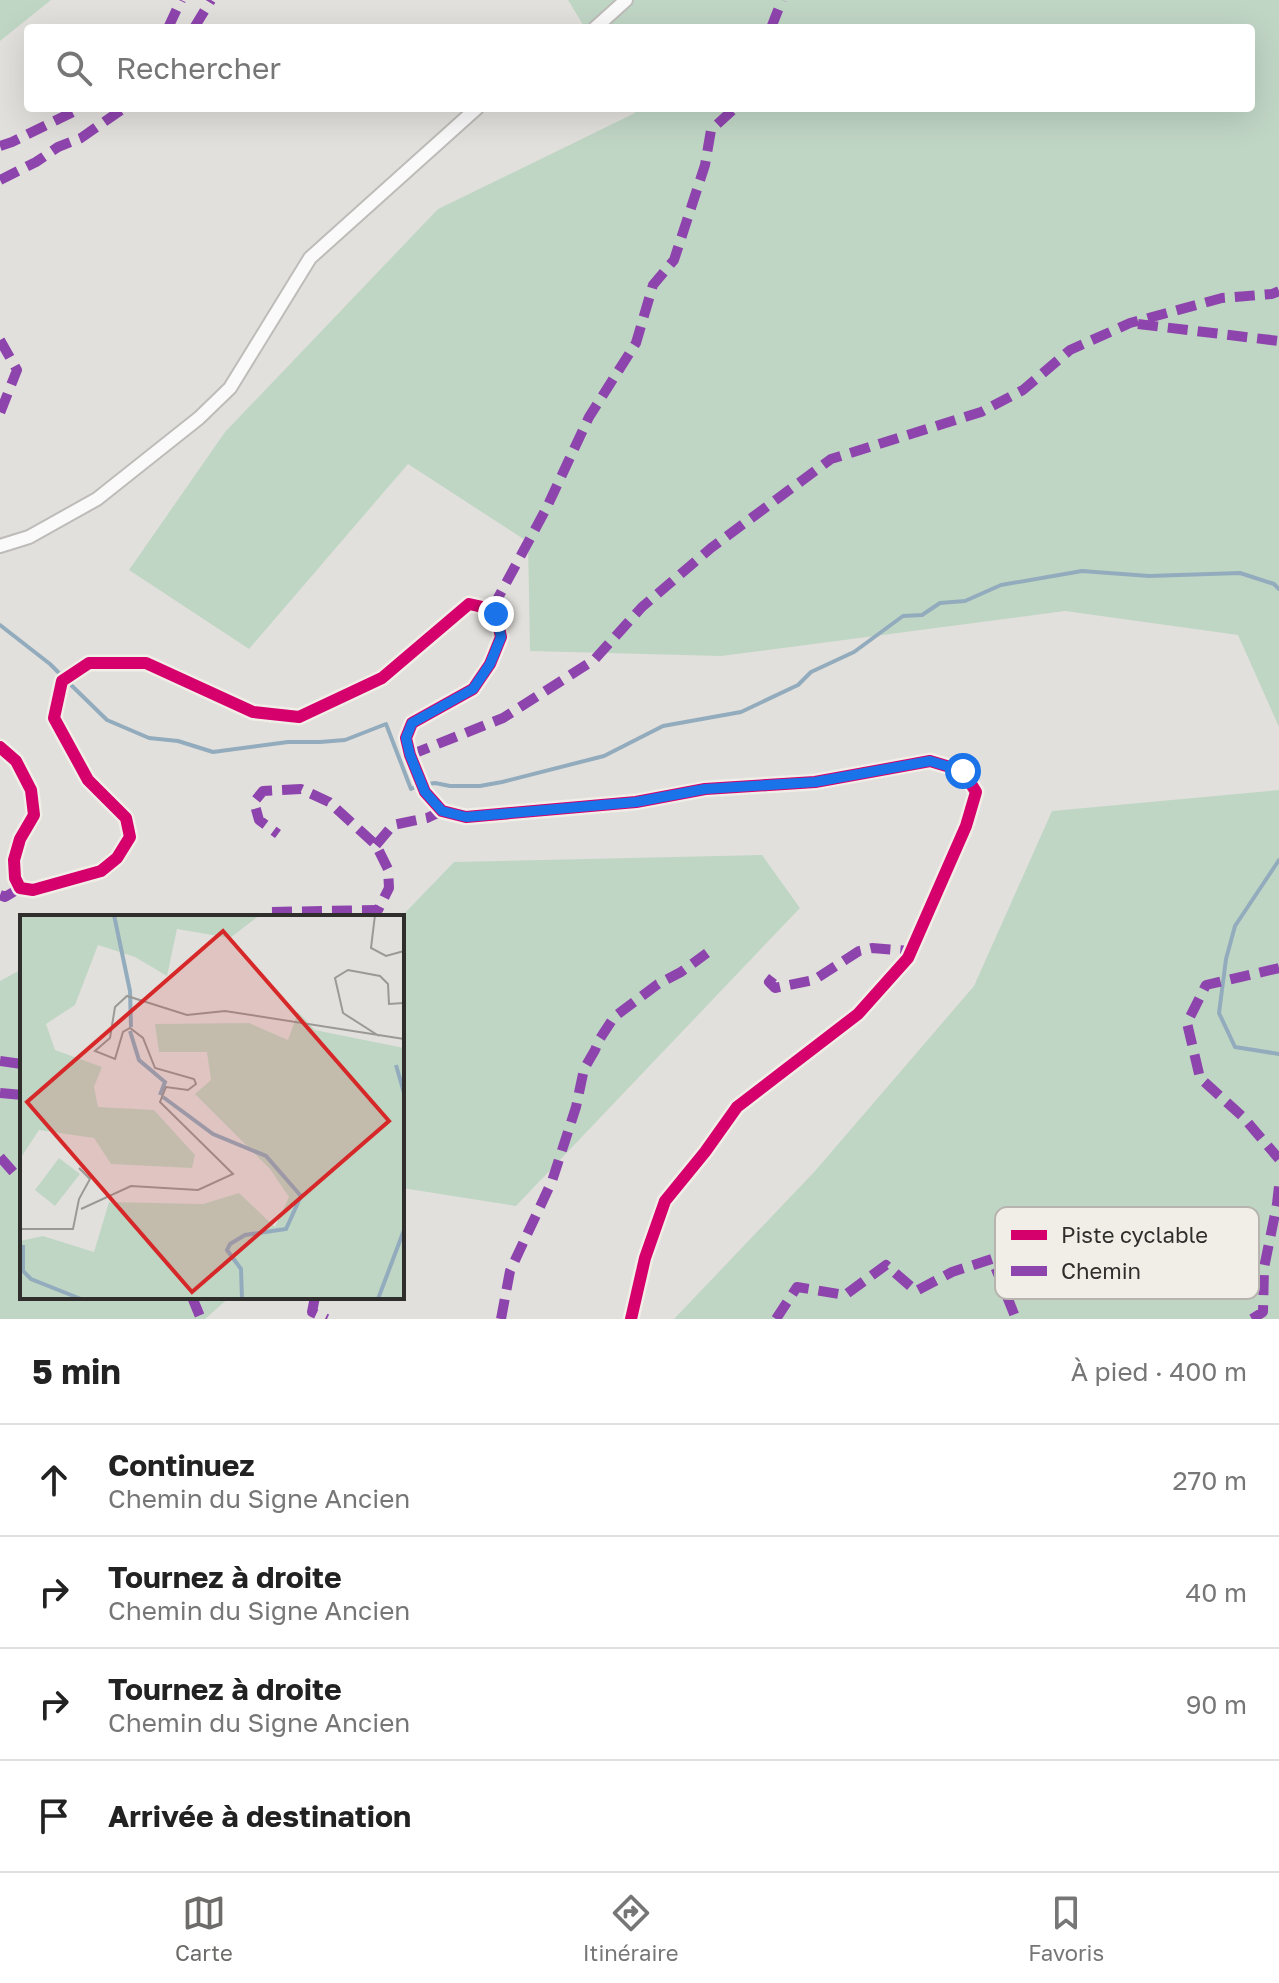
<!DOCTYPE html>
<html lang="fr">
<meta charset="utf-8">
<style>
:root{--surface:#fff;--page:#f6f6f6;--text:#222;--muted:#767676;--line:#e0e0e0;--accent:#6e6c6a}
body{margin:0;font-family:"Golos Text",sans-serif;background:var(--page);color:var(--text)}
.stop{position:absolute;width:24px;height:24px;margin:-18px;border:6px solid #1a73e8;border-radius:50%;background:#fff}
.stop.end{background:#1a73e8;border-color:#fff;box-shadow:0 2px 8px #0008}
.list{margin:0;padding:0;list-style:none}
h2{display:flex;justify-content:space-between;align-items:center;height:104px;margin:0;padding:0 32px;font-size:34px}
h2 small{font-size:26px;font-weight:400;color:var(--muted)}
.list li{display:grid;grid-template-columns:52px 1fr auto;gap:24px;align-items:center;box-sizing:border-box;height:112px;padding:0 32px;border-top:2px solid var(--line)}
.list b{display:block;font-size:30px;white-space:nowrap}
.list p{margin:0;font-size:26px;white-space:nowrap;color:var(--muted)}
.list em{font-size:26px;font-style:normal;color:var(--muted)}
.icon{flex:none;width:44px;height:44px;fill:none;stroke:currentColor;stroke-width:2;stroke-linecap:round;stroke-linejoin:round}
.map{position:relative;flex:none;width:1279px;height:1319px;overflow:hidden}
.search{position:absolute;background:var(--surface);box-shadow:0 8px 32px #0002;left:24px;right:24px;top:24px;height:88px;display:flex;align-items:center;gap:20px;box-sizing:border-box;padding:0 28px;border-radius:8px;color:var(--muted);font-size:30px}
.sheet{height:552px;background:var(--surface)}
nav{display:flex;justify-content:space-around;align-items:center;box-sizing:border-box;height:112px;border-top:2px solid var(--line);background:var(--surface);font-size:22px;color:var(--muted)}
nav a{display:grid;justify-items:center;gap:4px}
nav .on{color:var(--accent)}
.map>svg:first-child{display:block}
.green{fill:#c0d6c5}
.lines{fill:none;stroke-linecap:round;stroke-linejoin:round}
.stream{stroke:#93acbd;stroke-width:4}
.street-casing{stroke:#bdbcb9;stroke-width:16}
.street{stroke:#fbfafa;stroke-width:12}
.quiet{stroke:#8e44ad;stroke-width:10;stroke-dasharray:20 10;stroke-linecap:butt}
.cycleway-casing{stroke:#f1eee7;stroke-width:17}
.cycleway{stroke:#d6006c;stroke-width:12}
.route{stroke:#1a73e8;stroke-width:10}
.inset-river{fill:none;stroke:#93acbd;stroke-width:4}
.inset-road{fill:none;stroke:#9a9996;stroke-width:2}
.view{fill:#d62828;fill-opacity:0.15;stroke:#d62828;stroke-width:4}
.inset-edge{fill:none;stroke:#2f2e2c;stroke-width:4}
.key{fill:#f1eee7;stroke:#b7b4af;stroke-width:2}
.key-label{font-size:22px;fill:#2f2e2c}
</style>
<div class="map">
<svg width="1279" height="1319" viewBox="0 0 1279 1319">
<rect width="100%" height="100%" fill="#e2e0dc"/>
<path class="green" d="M0 0H51L0 41Z
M568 0H1279V727L1238 635 1065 611 721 656 530 651 528 542 408 464 249 649 129 570 225 432 438 209 635 113 632 108H1251V28H585Z
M1279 790V1319H674L815 1171 974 986 1052 811Z
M762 855 800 908 516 1206 402 1188 401 917 454 862Z
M22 969V1297H230L205 1319H0V981Z"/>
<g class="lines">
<path class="stream" d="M0 625 50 664 60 674
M70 684 107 720 149 738 178 741 213 752 288 742H320L345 740 386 724 411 789 415 787
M429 784 435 783 450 786H480L502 782 604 756 663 726 741 712 798 685 811 672 854 652 903 616 922 615 940 603 965 601 1001 585 1082 571 1149 576 1240 573 1274 584 1279 589
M1279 860 1235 926 1226 959 1219 1013 1235 1047 1279 1054"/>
<g class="street-casing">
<path id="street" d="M595 28 626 0
M0 546 29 537 97 499 199 418 230 388 310 258 477 108
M0 747 16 761 31 790 34 815 20 839 14 860 15 878 20 888 33 890 101 871 117 858 130 837 126 818 88 780 54 718 62 681 89 663H146L253 712 299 717 382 678 469 604 492 609 496 614 501 637 490 664 473 689 412 723 406 738 410 755 425 792 442 811 466 817 636 802 705 789 815 782 930 761 963 771 976 792 966 826 908 958 858 1014 737 1107 705 1152 665 1201 645 1258 631 1319"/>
</g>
<use href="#street" class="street"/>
<path class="quiet" d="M168 28 181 0
M194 28 211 0
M771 28 782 0
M0 146 12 142 81 108
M0 180 36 162 58 147 81 138 124 108
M1138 324 1279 341
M0 340 17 370 0 413
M492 609 546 509 589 417 636 343 653 285 674 260 705 165 711 130 735 108
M410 755 503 718 594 660 642 607 711 548 831 459 981 412 1023 390 1070 350 1130 323 1222 298 1272 294 1279 291
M376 845 393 825 427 818 442 811
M0 895 5 897 20 888
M272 912 378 910 389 888 388 869 376 845 329 802 301 789 263 791 254 802 259 820 278 834
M1279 968 1206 985 1187 1023 1200 1078 1243 1117 1279 1159
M773 977 769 982 775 988 814 980 859 951 872 948 910 951
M0 1061 22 1064
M0 1093 22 1095
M0 1157 15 1174 22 1177
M192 1297 201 1319
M315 1297 312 1312 327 1319
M501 1319 510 1271 552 1181 576 1107 584 1069 595 1050 599 1040 614 1017 658 984 681 972 707 953
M776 1319 797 1287 845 1295 886 1265 916 1291 952 1272 992 1259 1016 1319
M1252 1319 1263 1312 1264 1268 1277 1204 1279 1186"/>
<g class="cycleway-casing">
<path id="cycleway" d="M0 747 16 761 31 790 34 815 20 839 14 860 15 878 20 888 33 890 101 871 117 858 130 837 126 818 88 780 54 718 62 681 89 663H146L253 712 299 717 382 678 469 604 492 609 496 614 501 637 490 664 473 689 412 723 406 738 410 755 425 792 442 811 466 817 636 802 705 789 815 782 930 761 963 771 976 792 966 826 908 958 858 1014 737 1107 705 1152 665 1201 645 1258 631 1319"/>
</g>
<use href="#cycleway" class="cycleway"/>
</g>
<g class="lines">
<path class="route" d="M496 614 501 637 490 664 473 689 412 723 406 738 410 755 425 792 442 811 466 817 636 802 705 789 815 782 930 761 963 771"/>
</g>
<g transform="translate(20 915)">
<rect width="384" height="384" fill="#e2e0dc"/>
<path d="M0 0H240L210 23 157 14 147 61 115 42 78 30 55 90 26 109 35 135 82 152 74 172 78 192 134 195 175 240 172 253 91 249 74 223 19 215 0 244ZM278 97 295 115 384 133V384H0V326L23 321 74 337 89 287 183 289 219 278 255 312 269 282 250 254 175 179 191 165 187 137H139L135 109 229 108 268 125ZM39 243 60 259 35 291 15 275Z" fill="#c0d6c5"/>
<path class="inset-river" d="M94 0 110 76 111 112M110 116 119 145 145 167 140 180M376 150 384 178M143 182 193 219 246 241 281 281 266 314 225 320 210 329 207 335 221 354 222 384M3 330V356L11 364 61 384M358 384 384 315"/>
<path class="inset-road" d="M355 0 351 33 366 41 384 36M359 121 323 98 315 63 328 55 360 61 368 69 369 89 384 88M61 294 111 271 178 275 213 259 140 187 146 172 168 175 176 169 174 164 135 153 123 123 110 113 103 117 95 144 75 136 90 123 95 92 107 81 167 100 205 96 384 124M0 314H53L59 284 70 264 59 253"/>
<path class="view" d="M203 16 369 206 172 377 7 187Z"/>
<rect width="384" height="384" class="inset-edge"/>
</g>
<rect x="995" y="1207" width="264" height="92" rx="12" class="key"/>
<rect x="1011" y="1230" width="36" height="10" fill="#d6006c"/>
<rect x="1011" y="1266" width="36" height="10" fill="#8e44ad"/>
<g class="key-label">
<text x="1061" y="1243">Piste cyclable</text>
<text x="1061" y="1279">Chemin</text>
</g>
</svg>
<div class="stop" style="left:963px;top:771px"></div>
<div class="stop end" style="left:496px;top:614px"></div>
<div class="search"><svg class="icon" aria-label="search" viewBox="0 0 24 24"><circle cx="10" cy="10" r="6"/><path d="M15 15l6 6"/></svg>Rechercher</div>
</div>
<section class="sheet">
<h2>5 min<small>À pied · 400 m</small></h2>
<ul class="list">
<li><svg class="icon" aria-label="ahead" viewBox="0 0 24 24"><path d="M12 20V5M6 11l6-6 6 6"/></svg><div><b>Continuez</b><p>Chemin du Signe Ancien</p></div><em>270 m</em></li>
<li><svg class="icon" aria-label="right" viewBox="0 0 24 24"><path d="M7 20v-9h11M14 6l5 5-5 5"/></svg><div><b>Tournez à droite</b><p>Chemin du Signe Ancien</p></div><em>40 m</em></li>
<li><svg class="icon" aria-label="right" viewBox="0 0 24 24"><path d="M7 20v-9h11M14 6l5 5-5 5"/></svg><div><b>Tournez à droite</b><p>Chemin du Signe Ancien</p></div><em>90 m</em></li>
<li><svg class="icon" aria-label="arrive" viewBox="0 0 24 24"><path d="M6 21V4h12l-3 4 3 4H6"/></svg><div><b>Arrivée à destination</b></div></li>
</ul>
</section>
<nav>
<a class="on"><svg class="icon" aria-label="map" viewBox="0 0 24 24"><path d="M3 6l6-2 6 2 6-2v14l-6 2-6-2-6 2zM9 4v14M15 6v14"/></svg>Carte</a>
<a><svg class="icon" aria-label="directions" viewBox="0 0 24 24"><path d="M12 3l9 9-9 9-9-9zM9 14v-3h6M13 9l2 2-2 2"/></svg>Itinéraire</a>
<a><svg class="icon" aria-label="saved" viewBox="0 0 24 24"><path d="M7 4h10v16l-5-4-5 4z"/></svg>Favoris</a>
</nav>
